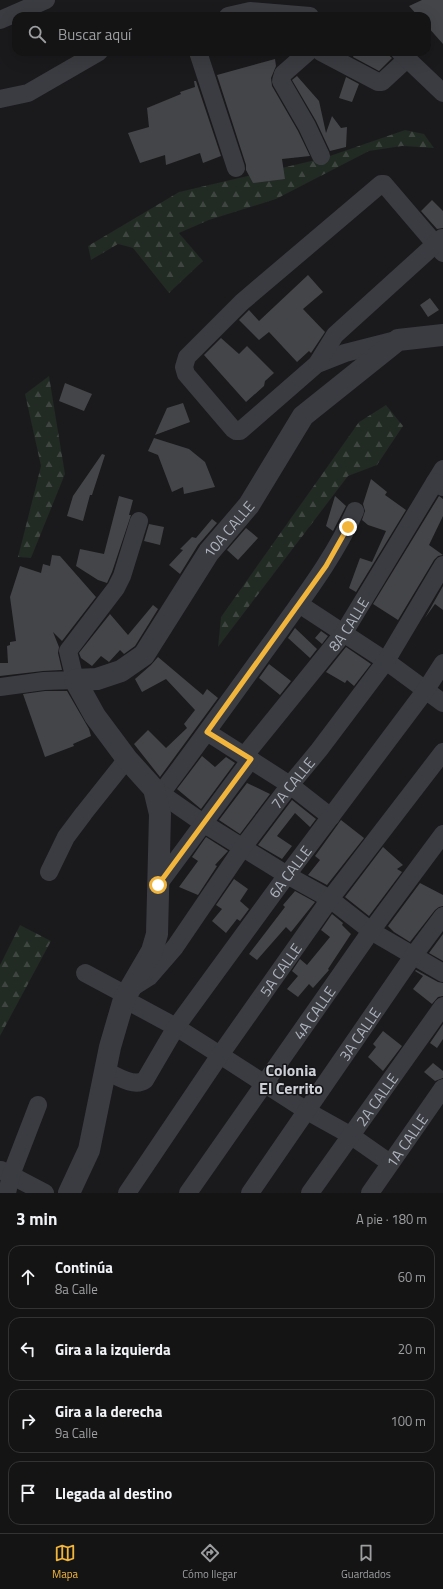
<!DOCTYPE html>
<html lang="es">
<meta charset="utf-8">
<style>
:root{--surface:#141415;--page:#212122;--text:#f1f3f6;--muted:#9d9ea0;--line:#333334;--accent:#f2b53b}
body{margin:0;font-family:"Titillium Web",sans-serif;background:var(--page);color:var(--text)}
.stop{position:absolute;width:12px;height:12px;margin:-9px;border:3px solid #f2b53b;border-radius:50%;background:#fff}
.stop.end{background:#f2b53b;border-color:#fff;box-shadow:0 1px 4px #0008}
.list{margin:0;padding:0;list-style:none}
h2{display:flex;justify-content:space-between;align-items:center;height:52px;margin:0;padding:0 16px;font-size:17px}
h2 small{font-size:13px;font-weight:400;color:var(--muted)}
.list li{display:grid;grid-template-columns:26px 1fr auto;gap:12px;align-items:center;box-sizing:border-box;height:64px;margin:0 8px 8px;padding:0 8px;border:1px solid var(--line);border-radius:12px}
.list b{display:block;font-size:15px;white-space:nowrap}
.list p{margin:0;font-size:13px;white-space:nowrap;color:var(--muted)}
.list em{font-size:13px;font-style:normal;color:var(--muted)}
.icon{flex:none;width:22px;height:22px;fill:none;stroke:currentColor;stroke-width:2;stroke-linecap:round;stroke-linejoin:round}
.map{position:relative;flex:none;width:443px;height:1193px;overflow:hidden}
.search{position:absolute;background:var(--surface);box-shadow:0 4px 16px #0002;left:12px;right:12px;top:12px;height:44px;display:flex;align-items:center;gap:10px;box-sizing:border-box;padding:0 14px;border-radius:12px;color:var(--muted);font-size:15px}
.sheet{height:340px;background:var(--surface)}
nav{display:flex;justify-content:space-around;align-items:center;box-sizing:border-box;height:56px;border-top:1px solid var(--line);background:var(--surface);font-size:11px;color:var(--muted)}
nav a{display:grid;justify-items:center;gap:2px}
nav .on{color:var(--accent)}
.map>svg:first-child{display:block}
.forest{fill:url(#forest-firs)}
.building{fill:#444549}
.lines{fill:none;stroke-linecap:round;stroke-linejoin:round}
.minor{stroke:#3b3c41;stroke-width:18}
.tertiary{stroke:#3b3c41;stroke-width:22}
.route{stroke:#f2b53b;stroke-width:5}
.labels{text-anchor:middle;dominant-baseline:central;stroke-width:3;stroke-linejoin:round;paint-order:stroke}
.street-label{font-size:15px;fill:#acb1bb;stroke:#151517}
.neighbourhood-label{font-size:16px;font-weight:bold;fill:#cdd0d7;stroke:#151517}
</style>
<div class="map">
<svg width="443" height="1193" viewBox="0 0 443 1193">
<defs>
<pattern id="forest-firs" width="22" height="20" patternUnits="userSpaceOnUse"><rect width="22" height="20" fill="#212a23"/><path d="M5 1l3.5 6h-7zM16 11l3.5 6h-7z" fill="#3f4641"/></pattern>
</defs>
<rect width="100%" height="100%" fill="#1a1a1c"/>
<path class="forest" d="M405 130 424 134 434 148 402 146 369 151 276 199 209 220 179 233 203 261 169 293 133 248 118 244 91 260 88 246 179 192 324 158Z
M49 376 65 474 31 558 18 557 41 466 25 394Z
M386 405 403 426 377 465 348 476 218 647 221 617 359 422Z
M20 925 51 941 0 1036V965Z"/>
<path class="building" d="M422 0H443V44L427 26V16H418L409 6Z
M355 52H385L392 58 379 71 353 57Z
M275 59 276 66 271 78 272 86 298 131 310 156 282 159 285 179 253 183 246 170V165L217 75Z
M297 76 319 101 326 133 332 116 341 128 347 127 346 147 330 151 316 121 292 80Z
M346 77 359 84 352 102 339 98Z
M194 81H196L221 156 203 163 200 153 166 165 165 155 140 163 128 133 149 127 147 108 181 94 180 92 195 87Z
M432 200 443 211V228L437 229 421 211Z
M308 275 323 292 303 309 325 332 311 353 309 351 297 362 269 332 259 340 239 320 249 310 259 321Z
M430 298 439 310 428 317 420 305Z
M221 338 239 354 247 346 274 373 265 381 264 386 246 402 204 355Z
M65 383 92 394 84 411 59 401Z
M183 403 190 422 155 435 167 408Z
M154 438 189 449 205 462 215 487 184 494 183 487 172 492 158 455 148 451Z
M102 454 105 455 92 495H90L83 521 67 516 73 496Z
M371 479 387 492 385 495 406 510 356 592 349 588 360 558 372 562 386 531 368 525 362 520 365 511 363 504Z
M119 496 133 500 129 515H131L112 572 107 583 98 580 76 566 80 549 104 554Z
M335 496 346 506 333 531 326 526Z
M439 496 443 499V516L429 545 443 555 438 556 434 560 398 620 373 604Z
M212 519 217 523 198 545 180 574 169 565 183 550 180 549 192 537 196 538Z
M149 524 164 527 160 545 144 541Z
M246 528 258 538 238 560 227 550Z
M52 555 60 556 96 597 62 641 53 632 59 647 58 653 62 670 43 671 0 676V663H8L7 646 10 645V642L16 641 10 597 20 566 41 573 43 564 50 566Z
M443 586V610L435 604 425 618Z
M153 605 158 609 135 646 124 654 120 650 109 662 101 656 92 666 81 658 79 653 110 614 128 635Z
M295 628 317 649 310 658 288 638Z
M321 631 328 636 322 644 315 638Z
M346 647 371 664 354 686 347 680 345 683 326 672Z
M158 657 203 695 207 689 218 698 160 777 134 744 148 730 166 748 187 728 184 724 195 710 166 679 142 692 135 679 151 665Z
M269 664 291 681 280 695 259 678Z
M45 691H67L89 729 91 736 73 744 74 746 45 757 23 694Z
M202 756 215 767 226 757 235 763 201 809 177 789Z
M247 783 270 794 240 834 219 820Z
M292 800 316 819 310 827 295 813 277 836 292 846 282 859 258 845Z
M341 820 364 838 327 885 308 875 320 860 315 856Z
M206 837 228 851 215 865 217 866 198 895 179 887 198 861 192 857Z
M383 847 403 865 397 869 402 872 369 916 345 897Z
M234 879 248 889 240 901 249 909 240 921 237 919 226 933 212 921 222 909 216 905Z
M420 883 443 895V906L439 907 435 910 410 942 394 932 388 926Z
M295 891 315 902 291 932 286 927 257 960 249 954 285 907 283 905Z
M332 914 343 923 342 925 351 934 328 969 329 970 313 988 309 984 298 997 287 989 298 976 292 971 300 959 307 965 330 937 321 930Z
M443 934V961L429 953Z
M416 970 438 982 443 983V996L438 997 432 1004 413 989 423 976 415 971Z
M443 1024V1039L437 1048 430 1043Z
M383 1031 402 1046 383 1071 368 1057 376 1047 373 1044Z
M433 1063 443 1071V1078L435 1081 424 1072Z"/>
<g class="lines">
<g class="minor">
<path d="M228 16 250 11 310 16"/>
<path d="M0 20 46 0"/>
<path d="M198 52 236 168"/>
<path d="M308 52 283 74 281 81 307 126 321 156"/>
<path d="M321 52 378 82H382L408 58"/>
<path d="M400 52 443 93"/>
<path d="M0 99 28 93 99 52"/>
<path d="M396 340 345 353 317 364 240 431H236L233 429 186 374 184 367 187 357 242 302 381 184H384L443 253"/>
<path d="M317 364 335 335 442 238"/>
<path d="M443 469 435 482 443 487"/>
<path d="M299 604 386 661 443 703"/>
<path d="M0 687 44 681 75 680 68 651 116 588 122 576 139 521"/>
<path d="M207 732 290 785 331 817"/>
<path id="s1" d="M245 755 343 634 435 482"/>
<path d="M165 788C203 738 239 687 276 636 305 595 335 556 355 511"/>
<path d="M154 789 203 823 287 875 330 899 371 931 443 973"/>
<path d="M49 872 66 837 84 813 127 759"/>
<path d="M158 885 251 759"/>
<path d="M85 973 126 995"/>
<path id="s2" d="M130 989 149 977 175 947 243 847 290 785 319 750 386 661 443 565"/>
<path d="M124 999 176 1027 220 1055 307 1111 350 1135 390 1163"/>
<path id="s3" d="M106 1071C117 1076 134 1088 145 1080L176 1027 287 875 425 691 443 663"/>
<path d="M1 1170 45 1193"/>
<path d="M7 1193 11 1175 38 1105"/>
<path id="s4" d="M127 1193 220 1055 330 899 443 752"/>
<path id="s5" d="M188 1193 371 931 443 834"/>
<path id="s6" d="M250 1193 413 956 443 916"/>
<path id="s7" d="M310 1193 443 1006"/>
<path id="s8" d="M370 1193 443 1088"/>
</g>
<path class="tertiary" id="s9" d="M69 1193 89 1150 110 1047 124 999 152 951 157 934 160 814 154 789 127 759 95 716 75 680 97 679 121 671 144 655 209 552 249 505 303 416 398 340 443 335"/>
</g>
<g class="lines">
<path class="route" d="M158 885 251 759 207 732 326 566 348 527"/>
</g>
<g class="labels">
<g class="street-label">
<text stroke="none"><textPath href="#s9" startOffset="784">10A CALLE</textPath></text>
<text stroke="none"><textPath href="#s1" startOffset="167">8A CALLE</textPath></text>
<text stroke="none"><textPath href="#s2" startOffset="264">7A CALLE</textPath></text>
<text stroke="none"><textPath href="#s3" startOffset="296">6A CALLE</textPath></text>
<text stroke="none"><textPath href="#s4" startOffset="271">5A CALLE</textPath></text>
<text stroke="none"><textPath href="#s5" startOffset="220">4A CALLE</textPath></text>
<text stroke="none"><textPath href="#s6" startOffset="193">3A CALLE</textPath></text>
<text stroke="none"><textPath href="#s7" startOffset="115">2A CALLE</textPath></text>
<text stroke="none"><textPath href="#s8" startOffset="64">1A CALLE</textPath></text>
</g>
<g class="neighbourhood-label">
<text x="291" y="1070">Colonia<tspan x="291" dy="18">El Cerrito</tspan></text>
</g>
</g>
</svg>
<div class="stop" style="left:158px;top:885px"></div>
<div class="stop end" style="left:348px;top:527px"></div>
<div class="search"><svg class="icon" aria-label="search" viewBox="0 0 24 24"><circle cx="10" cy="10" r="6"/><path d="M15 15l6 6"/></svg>Buscar aquí</div>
</div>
<section class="sheet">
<h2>3 min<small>A pie · 180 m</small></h2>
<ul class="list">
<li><svg class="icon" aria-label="ahead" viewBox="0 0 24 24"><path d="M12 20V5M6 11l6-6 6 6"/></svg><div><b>Continúa</b><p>8a Calle</p></div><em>60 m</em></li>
<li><svg class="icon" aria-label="left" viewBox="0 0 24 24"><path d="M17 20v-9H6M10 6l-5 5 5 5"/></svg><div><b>Gira a la izquierda</b></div><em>20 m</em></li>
<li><svg class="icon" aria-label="right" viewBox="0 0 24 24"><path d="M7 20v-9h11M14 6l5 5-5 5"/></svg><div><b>Gira a la derecha</b><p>9a Calle</p></div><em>100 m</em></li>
<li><svg class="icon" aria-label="arrive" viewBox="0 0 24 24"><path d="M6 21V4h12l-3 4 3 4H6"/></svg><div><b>Llegada al destino</b></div></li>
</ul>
</section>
<nav>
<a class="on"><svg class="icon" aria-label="map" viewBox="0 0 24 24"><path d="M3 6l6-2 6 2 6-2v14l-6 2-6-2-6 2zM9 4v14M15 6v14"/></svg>Mapa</a>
<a><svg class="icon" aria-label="directions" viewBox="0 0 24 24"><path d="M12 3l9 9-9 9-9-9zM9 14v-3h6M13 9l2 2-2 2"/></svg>Cómo llegar</a>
<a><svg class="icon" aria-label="saved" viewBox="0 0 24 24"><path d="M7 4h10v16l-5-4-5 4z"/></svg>Guardados</a>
</nav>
